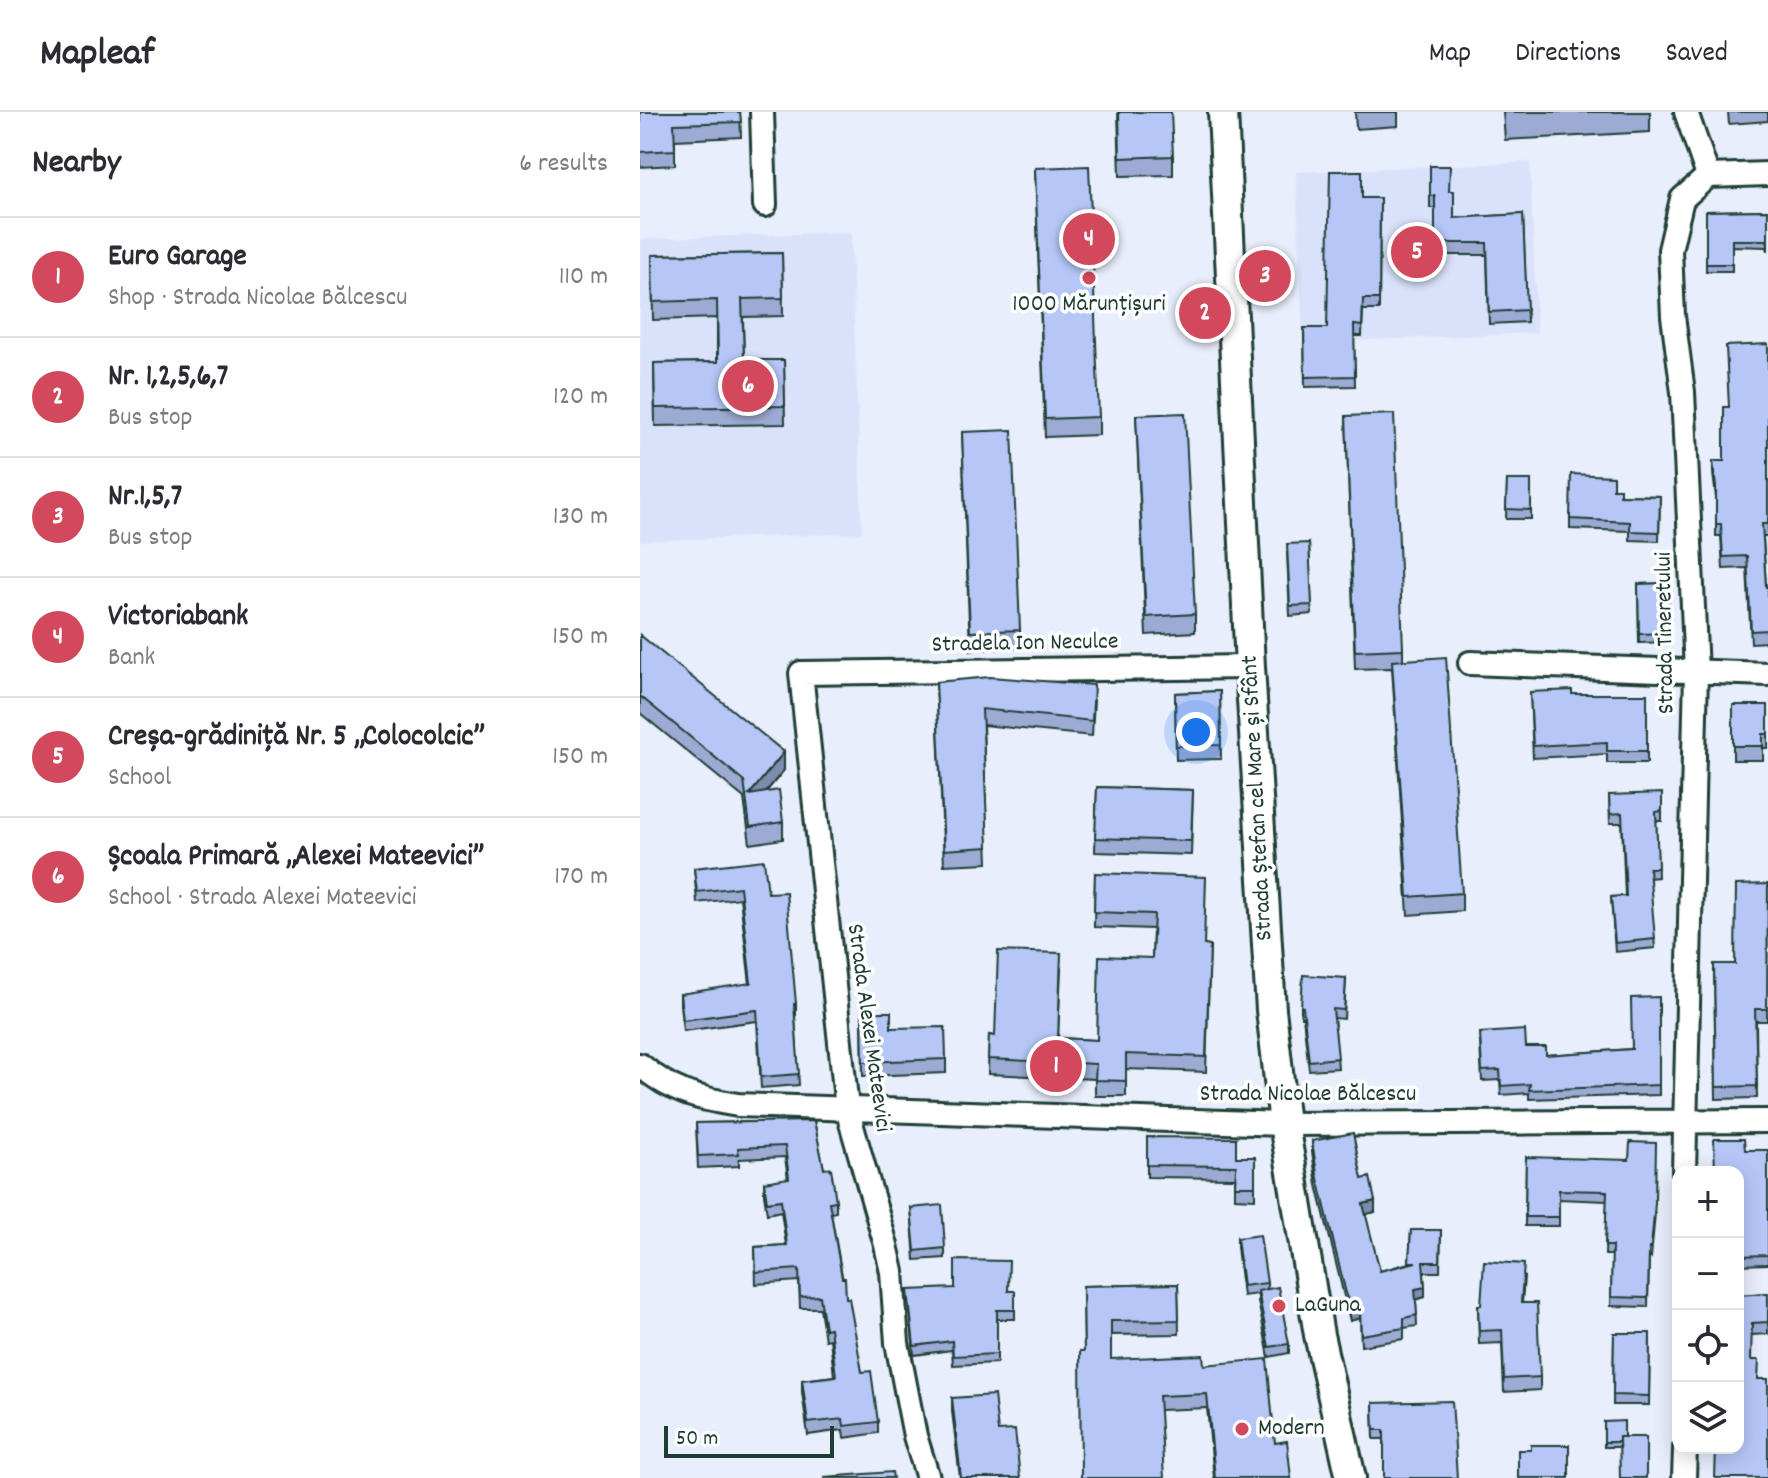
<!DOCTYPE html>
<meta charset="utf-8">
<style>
:root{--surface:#fff;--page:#f7f7f7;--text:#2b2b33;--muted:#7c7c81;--line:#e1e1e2;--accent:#d1495b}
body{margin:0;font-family:Dekko,sans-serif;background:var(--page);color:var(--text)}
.controls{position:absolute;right:24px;bottom:24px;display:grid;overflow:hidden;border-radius:16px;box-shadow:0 4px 20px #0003}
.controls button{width:72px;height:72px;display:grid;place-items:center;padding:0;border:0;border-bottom:2px solid var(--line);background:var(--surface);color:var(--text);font:40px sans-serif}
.scale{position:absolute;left:24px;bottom:20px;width:170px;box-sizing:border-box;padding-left:8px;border:4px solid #1f3d34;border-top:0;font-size:22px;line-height:28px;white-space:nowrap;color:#1f3d34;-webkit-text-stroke:6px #fff;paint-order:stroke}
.you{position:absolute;left:556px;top:620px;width:28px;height:28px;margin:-20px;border:6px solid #fff;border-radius:50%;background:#1a73e8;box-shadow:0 0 0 12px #1a73e833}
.badge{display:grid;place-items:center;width:52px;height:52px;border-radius:50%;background:var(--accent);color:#fff;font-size:26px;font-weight:700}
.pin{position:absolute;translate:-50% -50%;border:4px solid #fff;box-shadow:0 2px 8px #0006}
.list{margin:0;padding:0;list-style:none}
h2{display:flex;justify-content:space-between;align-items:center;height:104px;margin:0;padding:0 32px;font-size:34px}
h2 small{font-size:26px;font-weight:400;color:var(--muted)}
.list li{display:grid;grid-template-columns:52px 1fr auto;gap:24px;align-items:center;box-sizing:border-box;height:120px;padding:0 32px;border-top:2px solid var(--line)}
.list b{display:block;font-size:30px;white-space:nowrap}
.list p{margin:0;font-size:26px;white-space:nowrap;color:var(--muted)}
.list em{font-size:26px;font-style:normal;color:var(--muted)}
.icon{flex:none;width:44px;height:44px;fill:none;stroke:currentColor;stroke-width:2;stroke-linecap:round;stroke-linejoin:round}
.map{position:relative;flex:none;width:1128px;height:1366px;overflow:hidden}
header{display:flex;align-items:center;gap:48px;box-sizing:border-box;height:112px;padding:0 40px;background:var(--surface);border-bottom:2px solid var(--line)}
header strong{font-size:38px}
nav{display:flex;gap:44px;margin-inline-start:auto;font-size:28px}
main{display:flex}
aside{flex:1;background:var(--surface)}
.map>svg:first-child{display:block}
.built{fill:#dae2fb}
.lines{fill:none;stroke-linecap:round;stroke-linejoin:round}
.minor-casing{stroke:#1f3d34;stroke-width:28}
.major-casing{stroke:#1f3d34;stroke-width:34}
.minor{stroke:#fff;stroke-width:22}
.major{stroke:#fff;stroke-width:28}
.wall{fill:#9dabd4;stroke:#1f3d34;stroke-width:2}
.shaded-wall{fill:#7f8bad;stroke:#1f3d34;stroke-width:2}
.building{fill:#b6c7f7;stroke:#1f3d34;stroke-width:2}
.poi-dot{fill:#d1495b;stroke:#fff;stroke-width:3}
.labels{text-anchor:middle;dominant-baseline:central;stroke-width:7;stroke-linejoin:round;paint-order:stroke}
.poi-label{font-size:24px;fill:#1f3d34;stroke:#fff;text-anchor:start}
.street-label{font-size:24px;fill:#1f3d34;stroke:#fff}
</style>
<header>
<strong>Mapleaf</strong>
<nav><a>Map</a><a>Directions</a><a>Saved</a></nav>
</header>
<main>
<aside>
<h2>Nearby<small>6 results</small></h2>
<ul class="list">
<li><span class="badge">1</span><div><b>Euro Garage</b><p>Shop · Strada Nicolae Bălcescu</p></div><em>110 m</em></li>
<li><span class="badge">2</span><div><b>Nr. 1,2,5,6,7</b><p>Bus stop</p></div><em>120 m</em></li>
<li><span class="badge">3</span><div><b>Nr.1,5,7</b><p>Bus stop</p></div><em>130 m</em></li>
<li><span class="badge">4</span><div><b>Victoriabank</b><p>Bank</p></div><em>150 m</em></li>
<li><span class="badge">5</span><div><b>Creșa-grădiniță Nr. 5 „Colocolcic”</b><p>School</p></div><em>150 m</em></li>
<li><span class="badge">6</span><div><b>Școala Primară „Alexei Mateevici”</b><p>School · Strada Alexei Mateevici</p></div><em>170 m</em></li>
</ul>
</aside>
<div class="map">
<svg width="1128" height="1366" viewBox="0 0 1128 1366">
<rect width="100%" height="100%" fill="#e9eefd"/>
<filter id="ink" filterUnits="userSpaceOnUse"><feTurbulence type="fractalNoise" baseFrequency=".0125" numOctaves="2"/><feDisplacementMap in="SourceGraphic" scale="16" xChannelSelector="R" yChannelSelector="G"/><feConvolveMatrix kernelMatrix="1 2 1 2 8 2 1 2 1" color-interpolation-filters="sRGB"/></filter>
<g filter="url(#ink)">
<path class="built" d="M890 50 897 221 663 231 656 60Z
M211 120 222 421 0 429V127Z"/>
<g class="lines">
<g class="minor-casing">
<path id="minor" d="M122 0 125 93
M1068 64 1128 62
M830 551 1128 562
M0 953C33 981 56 986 98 993L644 1012 1128 1009
M1044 1060 1056 560 1043 280 1033 204 1030 138 1042 87 1068 64 1046 0
M288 1366 275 1324 257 1231 252 1160 246 1133 207 997 161 561 610 555
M1044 1366 1045 1336"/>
</g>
<g class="major-casing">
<path id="major" d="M583 0 610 555 631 898 644 1012 679 1223 711 1366"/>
</g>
<use href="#minor" class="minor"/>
<use href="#major" class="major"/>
</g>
<path class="wall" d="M0 0H100L101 25 35 28V53L0 55Z
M478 0 533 44V63L480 64Z
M715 0H758V14L716 17Z
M863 0H1010V20L865 28Z
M1088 0H1128V9L1089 12Z
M790 54 810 79 814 106 883 102 887 210 849 212 847 143H795V96H790Z
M395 56 459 305V323L405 325Z
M722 86H740L739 198H723L722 224H714L715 274 665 275 664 216H687Z
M1128 98V139L1127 135 1092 134V159H1066V99Z
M142 141 143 204 103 205 104 248H144L145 312 15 314 14 251 77 250V206L13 208 12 143Z
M1128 232V424H1123L1126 475H1128V530L1111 531 1107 456 1083 457 1081 424H1076V386L1073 361V349H1084Z
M496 303 555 502V520L506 523Z
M706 304 763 537V548L822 781V799L768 803 752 556 715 557Z
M322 320 380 518V536L330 538Z
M867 368H891V407H866Z
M973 377 980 383 1020 384 1019 429 990 428V419L930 417V407Z
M669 431 672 502 650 504 647 441Z
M1028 471 1029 530 999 531 998 472Z
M0 523 144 658 126 680 143 710V727L110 732 104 686 0 601Z
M296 570 454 588 452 624 343 613 348 751 304 753Z
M580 579 581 647 536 648 535 581Z
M890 580 932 582H1007V651H967V642L893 646Z
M1093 593H1128V636H1123V648H1093Z
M457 675 553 678 551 743 455 740Z
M969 683 1022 699V709H1016L1018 765 1009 766 1015 836 975 840 971 785 985 784 982 711H970Z
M54 756 128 781 156 892V903H155L159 973 121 976 117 909 43 919 40 893V882L110 872 100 786 57 791Z
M455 761 564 833 570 834 566 960 486 957V984H455V967L348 962 349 923 355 924 421 857 418 926 457 928 512 846 513 817 454 815Z
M1128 772 1127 909H1116L1117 986 1076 987 1074 852H1095Z
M706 866 704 907 694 906 698 956 669 958 663 905H661V895Z
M1019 885V983L889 987V981L861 983 860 968 842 969 840 930 906 943 991 937Z
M222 900 306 947V961L223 964Z
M174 1009 184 1057 196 1089V1100L191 1101 206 1186 222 1260 238 1310V1321L204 1326 203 1318 168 1323 162 1280V1268L194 1264 190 1227 185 1228 180 1196H160L159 1169 116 1172 115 1135 146 1133 141 1099 127 1102 124 1082V1070L148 1067 145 1045 99 1047V1054L58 1056 56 1011Z
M507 1025 596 1045H615V1087L595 1086V1066L507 1065Z
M672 1029 722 1067 735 1100 725 1102 740 1159 769 1151 771 1118H801L800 1160H784L785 1185 776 1188 777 1214 764 1216V1227L721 1234 720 1206 710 1209 677 1073 672 1040Z
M1105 1038H1128V1152L1098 1153V1060Z
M886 1045 1015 1101 1011 1146 1009 1145 1008 1195 971 1194 972 1143H965L967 1089 919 1087V1114H885Z
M271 1096 305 1136V1146L275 1148Z
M597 1126 627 1171V1178L649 1232V1241L629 1245 618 1189V1182L603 1184 597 1135Z
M884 1165 882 1191 900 1265V1278L864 1280 862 1231 839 1232 838 1193H841Z
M538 1172 539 1222 471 1223V1247L564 1253 635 1331 651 1366H574L567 1296 520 1298 444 1239 443 1174Z
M268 1178 375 1179V1207H357V1251L313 1253 312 1238 274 1243Z
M1128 1181V1222L1112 1223 1098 1183Z
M974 1221H1010L1009 1293H973Z
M312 1286 358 1319 380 1366H320L312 1299Z
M733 1291 817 1366 744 1327H734Z
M964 1310 984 1325 979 1335H964Z"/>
<path class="shaded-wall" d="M144 640V658L109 700V683Z
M735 1089V1100L723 1103V1092Z
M785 1175V1185L775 1188V1177Z
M720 1196V1206L710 1209V1198Z"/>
<path class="building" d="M0 0H100L101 10 34 12 35 38 0 40Z
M479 0H531L533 44 480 46Z
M449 54 459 305 405 307 395 56Z
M790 54H810L809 79H814V106L883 102 887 198 849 200 847 131H795V84H790Z
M690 59H722V86H740L739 187H723L722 214 714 213 715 264 665 265 664 216H687Z
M1128 98V132L1127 128H1092V152H1066V99Z
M142 141 143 186 102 187 104 248H144L145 294 15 296 14 251 78 250 77 188 13 190 12 143Z
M1128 232V412H1122L1126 475H1128V518L1111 519 1107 444 1083 445 1081 412H1076V375L1073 349H1084V295H1089L1086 234Z
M545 301 555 502 506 505 496 303Z
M754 302 763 537 715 539 706 304Z
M372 318 380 518 330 520 322 320Z
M931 362 973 364V377H980V383L1020 384 1019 420 990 419V410L930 407Z
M867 368H891V398L866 397Z
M669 431 672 493 650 494 647 432Z
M1028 471 1029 521 999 522 998 472Z
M0 523 144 640 109 683 139 678 143 710 110 715 104 669 0 584Z
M806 545 822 781 768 785 752 549Z
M350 565 454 573 452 609 342 597 348 735 304 738 296 570Z
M932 578V582H1007V639H967V630L893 634 890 580Z
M580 579 581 633 536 634 535 581Z
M1093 593H1128V622H1123V634H1093Z
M457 675 553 678 551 729 455 726Z
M1022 681V699L1016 700 1018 756H1009L1015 827 975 831 971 785 986 784 982 701 970 702 969 683Z
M124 748 128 781 146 780 156 892H154L159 962 121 965 117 898 43 908 40 882 111 871 100 775 57 780 54 756Z
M455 761 566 765 564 833 570 834 566 945 486 942V969L455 968 456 952 348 947 349 923 355 924 358 839 421 841 418 926 457 928 459 844 512 846 514 802 454 800Z
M1128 772 1127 897H1115L1117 974 1076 975 1074 852H1095L1096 773Z
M663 863 706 866 704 898 693 897 698 946 669 949 663 895H661Z
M1019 885V973L889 978 890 972 861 974 860 958 842 959 840 921 885 918 886 935H906V943L992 937 991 886Z
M222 900H251V916L305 915 306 947 223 950Z
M174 1009 184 1057 191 1056 196 1089 189 1090 202 1166H205L206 1186H209L222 1260 231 1259 238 1310 204 1314 203 1307 168 1311 162 1268 196 1264 190 1216 185 1217 180 1184 160 1185 159 1157 116 1160 115 1135 147 1133 141 1088 127 1090 124 1070 149 1066 145 1034 98 1036 99 1042 58 1044 56 1011Z
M713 1021 722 1067 730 1065 735 1089 723 1092 740 1159 776 1150H769L771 1118H801L800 1150H783L785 1175 775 1177 777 1203 764 1206V1216L721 1223 720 1196 710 1198 677 1062 672 1029Z
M507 1025 596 1026V1045H615V1074H595L596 1054 507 1053Z
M1074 1027H1104L1105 1038H1128V1143L1098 1144V1060H1075Z
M990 1030 1016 1031 1015 1091 1011 1136H1009L1008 1186 971 1185 972 1134H965L967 1079 919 1078V1105H885L886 1045 989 1048Z
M302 1093 305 1136 275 1139 271 1096Z
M620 1123 627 1171 603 1174 597 1126Z
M315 1148 369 1149 368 1179H375V1198H357V1242L313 1244 312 1229 274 1234 268 1178 315 1176Z
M844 1149 884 1152 881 1191H897L900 1265 864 1267 862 1218 839 1219 838 1193H841Z
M538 1172 539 1208 471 1209V1247L563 1243 564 1253 627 1247 635 1331 647 1329 651 1366H575L567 1282 519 1284 524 1366H441L440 1239H444L443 1174Z
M638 1175 649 1232 629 1235 618 1179Z
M1128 1181V1210L1112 1211 1111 1248H1119L1118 1267H1128V1366H1075L1076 1336H1098V1183Z
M974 1221H1010L1009 1284 973 1283Z
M354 1283 358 1319 375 1318 380 1366H321L312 1286Z
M812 1289 817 1366H744V1318H734L733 1291Z
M984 1309V1325H979V1330H964V1310Z
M979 1325H1006V1366H980Z
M891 1333H929V1366H878V1338H891Z
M252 1360 253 1366H184V1365Z"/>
</g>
<g class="poi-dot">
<circle cx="449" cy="166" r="8"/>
<circle cx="639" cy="1194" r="8"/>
<circle cx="602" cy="1317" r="8"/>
</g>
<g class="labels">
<g class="poi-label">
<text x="449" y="193" text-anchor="middle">1000 Mărunțișuri</text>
<text x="655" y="1194">LaGuna</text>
<text x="618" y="1317">Modern</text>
</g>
<g class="street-label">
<text transform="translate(1026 521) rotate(-91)">Strada Tineretului</text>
<text transform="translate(385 532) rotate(-1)">Stradela Ion Neculce</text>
<text transform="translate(618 686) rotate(-93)">Strada Ștefan cel Mare și Sfânt</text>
<text transform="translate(228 916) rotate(82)">Strada Alexei Mateevici</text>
<text x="668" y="983">Strada Nicolae Bălcescu</text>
</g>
</g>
</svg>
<div class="controls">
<button>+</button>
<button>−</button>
<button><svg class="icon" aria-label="locate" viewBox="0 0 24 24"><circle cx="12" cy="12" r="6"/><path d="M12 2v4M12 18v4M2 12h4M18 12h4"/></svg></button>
<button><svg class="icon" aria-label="layers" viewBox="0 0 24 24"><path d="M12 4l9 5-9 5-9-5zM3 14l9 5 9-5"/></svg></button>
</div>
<div class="scale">50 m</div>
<div class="you"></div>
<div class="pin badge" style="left:416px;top:954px">1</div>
<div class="pin badge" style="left:565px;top:201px">2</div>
<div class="pin badge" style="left:625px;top:164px">3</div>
<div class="pin badge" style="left:449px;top:127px">4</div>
<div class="pin badge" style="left:777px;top:140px">5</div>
<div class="pin badge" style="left:108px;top:274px">6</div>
</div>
</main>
